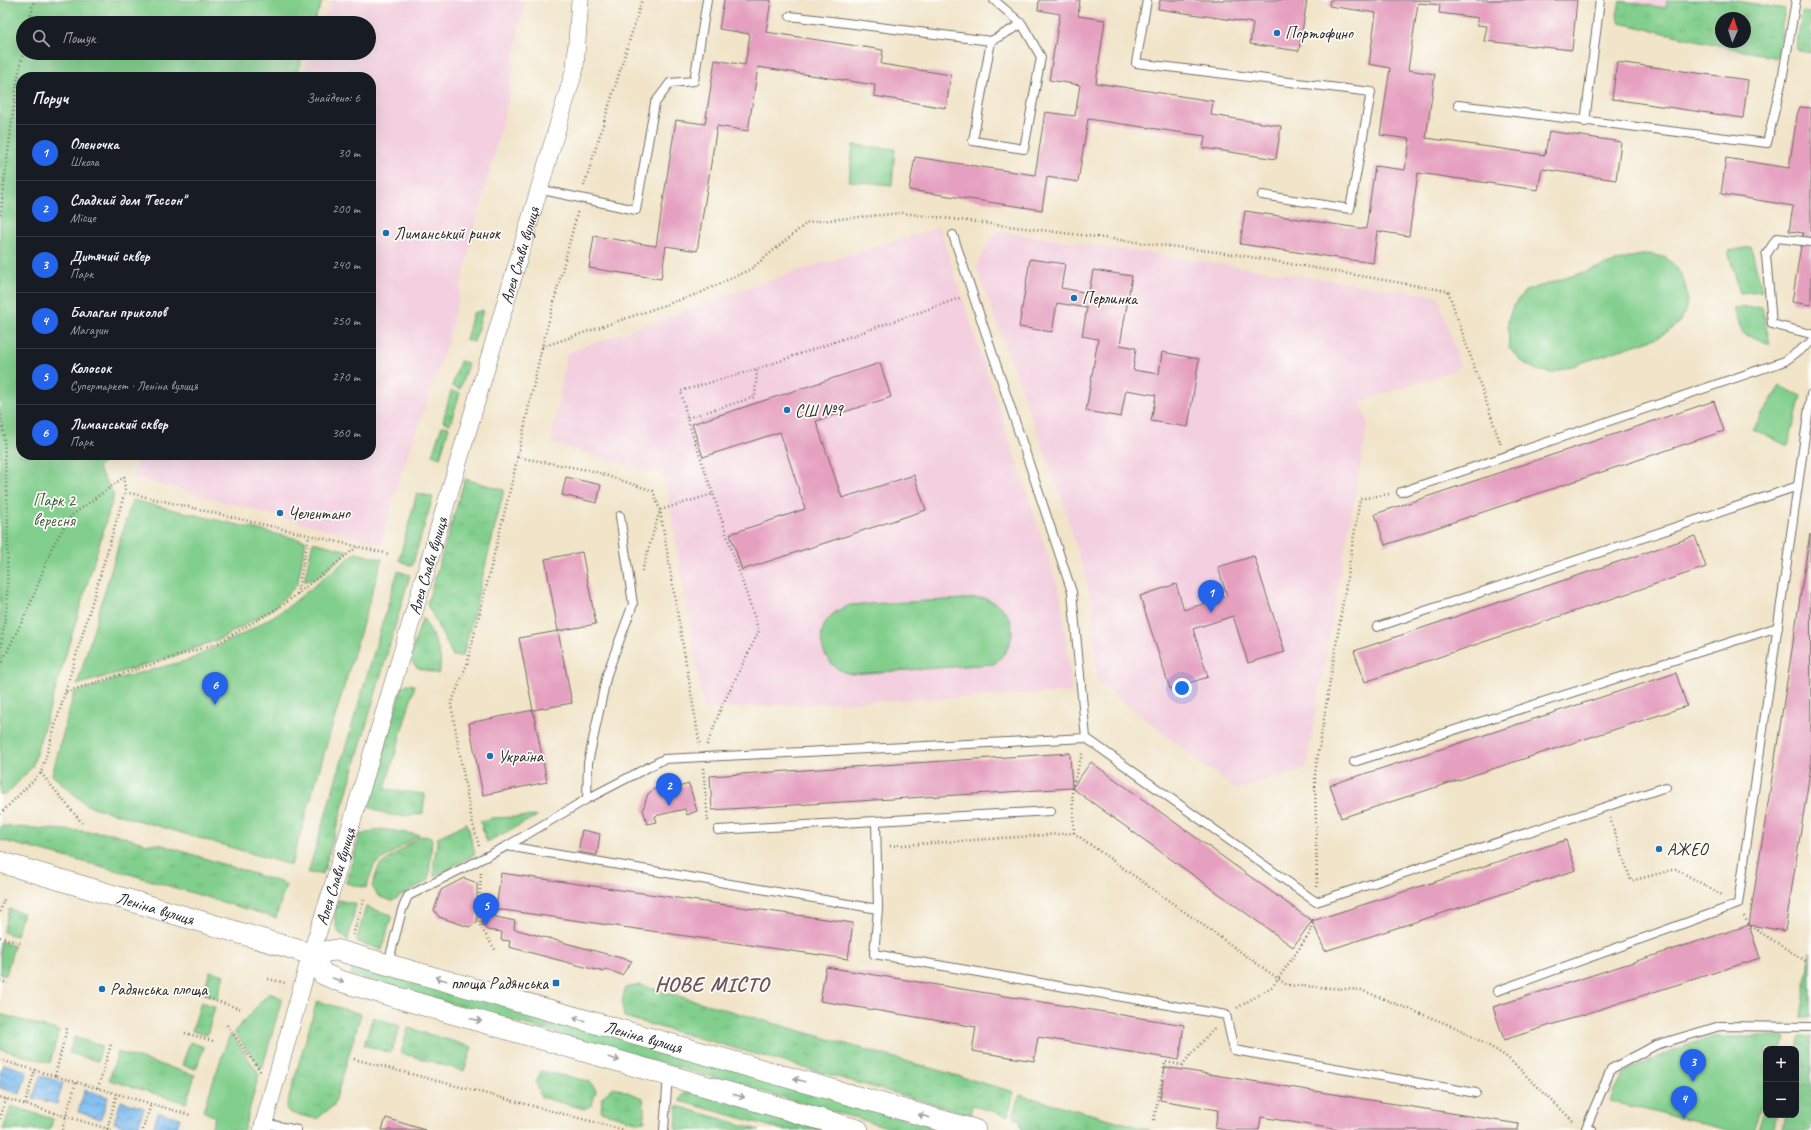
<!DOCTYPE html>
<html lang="uk">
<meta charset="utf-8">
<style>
:root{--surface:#171b24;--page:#242831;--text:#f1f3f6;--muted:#9ea1a6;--line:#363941;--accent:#2563eb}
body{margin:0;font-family:Caveat,sans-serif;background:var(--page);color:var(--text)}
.controls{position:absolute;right:12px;bottom:12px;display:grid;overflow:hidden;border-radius:8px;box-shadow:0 4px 16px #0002}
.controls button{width:36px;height:36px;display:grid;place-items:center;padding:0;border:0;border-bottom:1px solid var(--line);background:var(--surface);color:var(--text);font:20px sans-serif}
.compass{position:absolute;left:1715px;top:12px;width:36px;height:36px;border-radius:50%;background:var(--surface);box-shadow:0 4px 16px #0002;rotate:3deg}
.you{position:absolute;left:1182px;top:688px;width:14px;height:14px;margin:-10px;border:3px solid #fff;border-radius:50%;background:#1a73e8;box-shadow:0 0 0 6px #1a73e833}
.badge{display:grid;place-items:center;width:26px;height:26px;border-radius:50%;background:var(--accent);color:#fff;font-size:13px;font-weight:700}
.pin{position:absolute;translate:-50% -33px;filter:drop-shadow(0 1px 2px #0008)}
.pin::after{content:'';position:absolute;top:21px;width:14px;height:12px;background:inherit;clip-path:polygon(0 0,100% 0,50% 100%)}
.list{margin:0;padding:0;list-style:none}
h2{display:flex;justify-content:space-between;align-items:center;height:52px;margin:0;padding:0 16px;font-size:17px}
h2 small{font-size:13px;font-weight:400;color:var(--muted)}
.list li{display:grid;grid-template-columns:26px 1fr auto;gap:12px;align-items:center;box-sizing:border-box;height:56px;padding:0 16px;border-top:1px solid var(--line)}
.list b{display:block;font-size:15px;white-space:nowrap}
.list p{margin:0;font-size:13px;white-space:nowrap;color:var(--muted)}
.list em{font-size:13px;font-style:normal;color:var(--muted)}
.icon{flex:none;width:22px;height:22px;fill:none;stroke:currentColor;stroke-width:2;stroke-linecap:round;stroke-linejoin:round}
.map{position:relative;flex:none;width:1811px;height:1130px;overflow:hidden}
.search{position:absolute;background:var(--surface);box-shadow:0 4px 16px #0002;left:16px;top:16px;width:360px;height:44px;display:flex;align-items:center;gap:10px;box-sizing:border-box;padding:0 14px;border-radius:22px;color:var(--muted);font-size:15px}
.panel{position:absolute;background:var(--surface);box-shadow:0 4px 16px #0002;left:16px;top:72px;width:360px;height:388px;border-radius:16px}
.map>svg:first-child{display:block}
.built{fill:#f3cfdf}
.grass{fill:url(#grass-tufts);stroke:#567d5c;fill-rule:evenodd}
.park{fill:#82cf8d;stroke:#567d5c}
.water{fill:url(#water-waves);stroke:#52728c}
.building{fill:#e59fbf}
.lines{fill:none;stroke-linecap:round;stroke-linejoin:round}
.service-casing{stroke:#706c62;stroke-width:10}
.minor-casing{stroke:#706c62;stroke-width:18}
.tertiary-casing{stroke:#706c62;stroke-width:22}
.path{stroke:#706c62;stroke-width:2.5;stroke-dasharray:1 3;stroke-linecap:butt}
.service{stroke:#fff;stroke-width:8}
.minor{stroke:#fff;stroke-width:17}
.tertiary{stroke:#fff;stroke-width:21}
.oneway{stroke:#a0a0a0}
.poi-dot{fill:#1f6fb2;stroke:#fdfcf7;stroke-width:1.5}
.labels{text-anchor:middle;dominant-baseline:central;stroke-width:3.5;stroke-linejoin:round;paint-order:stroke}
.poi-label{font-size:17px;fill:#2b2b2b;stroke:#fdfcf7;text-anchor:start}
.street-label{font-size:17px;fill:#2b2b2b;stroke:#fdfcf7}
.park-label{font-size:17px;fill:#455c48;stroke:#fdfcf7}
.district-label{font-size:21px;font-weight:bold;letter-spacing:1px;fill:#6c545f;stroke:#fdfcf7}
</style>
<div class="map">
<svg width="1811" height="1130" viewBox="0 0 1811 1130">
<defs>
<pattern id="grass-tufts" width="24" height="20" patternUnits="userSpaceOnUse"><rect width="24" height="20" fill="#82cf8d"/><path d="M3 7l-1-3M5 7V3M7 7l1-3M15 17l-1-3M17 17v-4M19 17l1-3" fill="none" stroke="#70b27a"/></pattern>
<pattern id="water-waves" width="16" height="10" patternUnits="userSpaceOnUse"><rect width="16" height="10" fill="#79baee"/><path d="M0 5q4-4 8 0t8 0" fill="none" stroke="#6397c1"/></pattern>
</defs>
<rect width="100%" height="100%" fill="#fdfcf7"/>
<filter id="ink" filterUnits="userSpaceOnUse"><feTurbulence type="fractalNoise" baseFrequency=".025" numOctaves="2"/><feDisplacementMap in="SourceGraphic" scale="8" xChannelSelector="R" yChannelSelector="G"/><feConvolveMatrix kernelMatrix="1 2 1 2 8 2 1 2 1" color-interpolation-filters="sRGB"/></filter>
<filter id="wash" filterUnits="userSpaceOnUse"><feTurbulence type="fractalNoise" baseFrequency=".012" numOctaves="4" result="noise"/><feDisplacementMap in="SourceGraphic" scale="16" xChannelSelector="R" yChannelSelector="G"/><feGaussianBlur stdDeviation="0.9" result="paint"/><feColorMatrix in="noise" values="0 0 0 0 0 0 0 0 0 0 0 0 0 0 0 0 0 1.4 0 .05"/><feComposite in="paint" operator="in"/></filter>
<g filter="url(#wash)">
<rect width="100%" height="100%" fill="#f1e4c9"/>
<path class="built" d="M332 0H524L508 101 469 251 448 341 400 478 381 544 133 477 139 455H371V77H303L310 53H369V23H322Z
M1620 0H1667L1666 8Z
M939 227 1061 596 1072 692 721 708 704 710 665 476 551 443 567 353 787 274Z
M996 231 1438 296 1461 368 1360 402 1368 424 1330 629 1306 768 1236 790 1097 681 1092 601 1063 502 976 267Z"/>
<path class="grass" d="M1667 0H1731L1785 9 1777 58 1620 23 1617 15 1620 1 1666 8ZM1721 18H1745V42H1721Z
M1802 12 1811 13V53L1796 50Z
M483 310 474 342 466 340 473 313Z
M460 361 468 363 460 389 452 386Z
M451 391 460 393 450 424 443 421Z
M442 426 449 427 440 458 432 455Z
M465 479 504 490 463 656H453L427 604Z
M417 493 433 497 412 566 399 560Z
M398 571 410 575 323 874 308 873Z
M423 617C430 633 447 656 438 674 431 671 419 670 414 665 407 658 420 627 423 617Z
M406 684 415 685 385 789 425 794 423 813C404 818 386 817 369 806L401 689Z
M537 816 487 842 480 821 492 818Z
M467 823 475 854 434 877V862L438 837Z
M0 826 112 833 146 844H159L286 884 276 918 119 871 0 840Z
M381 829 419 835 374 865 366 888 346 883 360 835Z
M420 836 432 837 429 880 392 901 378 896 372 886 379 866Z
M338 900 356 904 348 940C331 931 334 916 338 900Z
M366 907 392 915 382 950 356 941Z
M9 909 23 913 16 936 3 932Z
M0 941 14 946 6 975 0 974Z
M1811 952V1018L1801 1017Z
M354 962 945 1130H898L351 975Z
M210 971 224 975 217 998 203 993Z
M640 985 1014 1092 1008 1116 971 1105 972 1115 624 1017 622 1004 625 988Z
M317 1001 361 1014 334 1105 317 1119 290 1113 286 1108Z
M201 1002 215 1007 207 1035 192 1031Z
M0 1014 59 1031 50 1063 0 1049Z
M373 1017 400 1026 391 1053 364 1045Z
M408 1028 472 1047 464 1071 401 1053Z
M1802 1036H1811V1130H1783L1786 1115H1796C1796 1099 1792 1046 1802 1036Z
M74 1037 102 1046 98 1061 69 1053Z
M190 1042 204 1047 196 1069 182 1065Z
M118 1052 195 1075 186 1103 109 1080Z
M541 1071 589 1081 596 1090 592 1105 584 1109 541 1097 536 1083Z
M614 1087 643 1098 645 1121 636 1122 601 1112 602 1097Z
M692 1092 825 1130H783L680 1101 683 1094Z
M1020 1095 1150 1130H1022L1020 1119 1013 1118Z
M1766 1104V1115H1776L1774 1130H1758Z
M11 1106 53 1119 50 1130H3Z
M677 1106 759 1130H676Z"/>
<path class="park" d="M0 0H323L313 23H23V53H303L297 77H21V455H111L98 468 114 495 32 767 7 794 0 795Z
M853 145 895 149 892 185 849 181Z
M1751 247 1762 291 1740 293 1728 251Z
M1648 254C1654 255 1661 256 1666 258 1685 270 1695 303 1679 322 1673 329 1664 334 1656 338L1551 373 1536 370 1521 361 1509 348 1508 321 1513 306 1525 291 1631 257Z
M1762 307 1770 344 1743 334 1733 308Z
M1780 386 1801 396 1788 446 1753 429Z
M132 500 306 541 297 585 274 608 222 638 177 655 77 685Z
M313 542 348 551C336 561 320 581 304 581Z
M355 553 382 559 291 865 86 805 52 775 74 693 120 678 189 660 247 632 288 607Z
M984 598C1018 609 1021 642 994 664L852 674C827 671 812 640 828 619 834 611 842 609 850 605Z
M269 993 282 998 262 1069 234 1032Z
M232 1034 259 1074 244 1130H211L215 1117 203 1111 228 1039Z
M1712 1037H1785L1781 1049H1766V1093L1753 1130H1728L1609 1101 1625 1072 1668 1052Z"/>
<path class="water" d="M3 1064 27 1071 20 1094 0 1088V1076Z
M40 1076 63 1082 57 1104 33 1098Z
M85 1090 108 1097 101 1119 78 1112Z
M121 1101 144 1108 137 1130 114 1123Z
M158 1112 180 1118 176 1130H153Z"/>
<g id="blocks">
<path class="building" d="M724 0H771L766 32 883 50 881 64 951 75 946 108 874 96 875 85 758 67 748 131 717 126 697 251 666 246 661 279 589 268 594 236 656 246 676 120 705 124 715 60 745 65 750 34 719 29Z
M1039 0H1080L1078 16 1105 20 1096 83 1213 101 1211 115 1281 126 1276 159 1203 148 1205 136 1088 119 1078 182 1047 177 1042 210 909 190 915 157 1035 175 1045 112 1075 116 1080 85 1049 80 1060 14 1038 10Z
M1160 0H1307L1299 51 1250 44 1253 23 1158 9Z
M1330 0H1577L1572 50 1484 41 1487 26 1477 25 1479 18 1439 13 1440 5 1418 3 1408 70 1435 74 1426 138 1545 155 1549 131 1621 142 1616 180 1542 169 1538 190 1418 173 1409 236 1377 231 1373 263 1240 244 1245 211 1366 229 1375 166 1405 170 1410 139 1380 135 1390 68 1369 64 1376 13 1329 6Z
M1617 62 1748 80 1743 118 1612 99Z
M1800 107 1811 108V305L1792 302 1803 233 1789 231 1793 206 1721 194 1726 158 1789 168 1797 115Z
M1030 259 1065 264 1061 288 1089 293 1093 270 1132 276 1120 345 1136 348 1133 370 1159 374 1162 352 1199 359 1188 427 1151 421 1156 395 1126 390 1121 417 1086 411 1098 339 1082 336 1087 308 1057 303 1052 332 1019 327Z
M880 363 891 397 816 421 842 498 914 475 926 510 742 570 730 534 805 509 780 432 703 457 692 424Z
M1714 401 1724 431 1385 545 1375 514Z
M566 477 601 485 597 503 562 495Z
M1810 534 1811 766 1785 931 1749 925 1760 958 1504 1040 1493 1007 1749 925Z
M1695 536 1706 567 1365 682 1354 651Z
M582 552 596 624 558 631 572 703 533 710 547 782 483 795 469 723 533 710 519 638 558 631 545 559Z
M1254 556 1285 652 1248 663 1233 616 1193 629 1208 677 1170 689 1140 596 1176 584 1184 610 1227 596 1218 567Z
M1676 673 1687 706 1341 818 1330 785Z
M1070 753 1072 788 1091 762 1312 921 1293 947 1072 788 712 810 710 776Z
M672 784 675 788 689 784 697 811 687 815 685 809 655 816 657 822 647 824 643 809 648 794 656 788 666 789Z
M582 830 600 834 597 855 578 852Z
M1566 840 1576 870 1325 951 1312 921Z
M501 873 853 923 848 959 496 909Z
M464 878 477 883V922L469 927 439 917 434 910 441 890Z
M483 914 515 921 514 929 632 961 622 975 605 969 604 972 509 947 510 941 501 940 502 932 487 930 482 925Z
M826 967 1184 1025 1179 1060 1038 1037 1034 1061 972 1051 976 1027 820 1001Z
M1165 1067 1519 1124 1518 1130H1340L1261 1117 1259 1130H1226L1215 1128 1218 1110 1160 1100Z
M386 1118 425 1130H382Z"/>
</g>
</g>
<g filter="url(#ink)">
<use href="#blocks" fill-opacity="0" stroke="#706c62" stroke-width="1"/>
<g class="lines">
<g class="service-casing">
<path id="service" d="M994 0 1022 24 1041 57 1024 149 973 141 991 41 1022 24
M1147 0 1136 63 1371 92 1350 209 1262 195
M790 16 991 41
M1458 105 1767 143 1782 80 1796 0
M1585 122 1600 0
M538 189 636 210 655 103 670 83 694 81 707 0
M953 235 1072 592 1086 738
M1811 242 1777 238 1766 255 1772 324 1811 334
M1401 492 1785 361 1811 342
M1377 627 1798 486
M1354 762 1778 627
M587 799 588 763 607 674 633 604 620 516
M876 821 1051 811
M718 830 876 821 878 909
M507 846 878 909 874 954 1226 1015 1234 1050 1476 1093
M388 964 402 910 408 896 507 846 587 799 664 759 1086 738 1316 902 1666 787
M1497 991 1738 904 1811 394
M264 1123 297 1130
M664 1130 668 1075
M1592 1130 1586 1128 1611 1069 1656 1045 1720 1026 1811 1027"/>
</g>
<g class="minor-casing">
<g id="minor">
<path id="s1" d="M262 1130 311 954 332 889 575 68 580 0"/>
</g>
</g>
<g class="tertiary-casing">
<g id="tertiary">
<path id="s2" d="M0 862 311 954 336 950 975 1130"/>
<path d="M311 954 323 974 340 981 858 1130"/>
</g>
</g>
<path class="path" d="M29 23 34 0
M584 186 642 0
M0 215 17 82 23 53
M542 347 700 293 751 269 808 222 903 213 1233 254 1448 291 1501 445
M0 411 4 437 8 515 7 605 0 652
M687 418 681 391 757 369
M517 457 593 471 653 491 660 510 700 746
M642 571 660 510 713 494 687 418 755 397 757 369 960 298
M297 594 309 536
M0 666 30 605 52 547 71 516 124 477 125 492 389 554
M66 692 218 643 283 605 357 547
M707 745 721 708 759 631 713 494
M703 768 708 820 710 822
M41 773 82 823
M0 814 41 773 125 492
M1610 818 1631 881 1676 869 1724 896
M1074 833 1072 788 1083 751
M479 846 471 817 451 704 467 664 512 482 542 347 578 210
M890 846 1074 833 1287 985 1361 990 1457 1028 1496 1050 1508 1058 1574 1122
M481 873 479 904 480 926 496 951
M1317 887 1315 773 1360 499 1389 494
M0 912 4 899
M1744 916 1749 925 1807 962
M353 935 364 899
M0 937 20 943
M268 979 285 983
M0 981 8 983
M197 995 241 1009
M1237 1008 1273 986 1310 933 1314 913
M227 1025 261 1072
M185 1033 213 1041
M354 1059 624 1130
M0 1060 190 1115
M55 1076 67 1028
M98 1088 112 1041
M0 1097 112 1130
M25 1104 35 1070
M0 1119 6 1099
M1154 1120 1165 1062 1182 1065 1215 1027
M107 1129 117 1094
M62 1130 76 1082
M143 1130 151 1104"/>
<use href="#service" class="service"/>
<use href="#minor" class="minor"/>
<use href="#tertiary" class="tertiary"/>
</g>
<defs><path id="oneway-shaft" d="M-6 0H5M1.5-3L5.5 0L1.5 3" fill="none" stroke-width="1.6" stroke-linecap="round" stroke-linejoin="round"/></defs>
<g class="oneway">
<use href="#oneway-shaft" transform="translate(441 979) rotate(-164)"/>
<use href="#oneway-shaft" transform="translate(338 980) rotate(19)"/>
<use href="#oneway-shaft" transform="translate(579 1019) rotate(-164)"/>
<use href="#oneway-shaft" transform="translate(476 1020) rotate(16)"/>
<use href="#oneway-shaft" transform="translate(614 1059) rotate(16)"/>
<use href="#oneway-shaft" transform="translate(799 1080) rotate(-164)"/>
<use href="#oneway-shaft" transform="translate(739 1096) rotate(16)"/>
<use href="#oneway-shaft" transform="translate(924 1116) rotate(-164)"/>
</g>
</g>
<g class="poi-dot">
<circle cx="1277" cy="33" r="4"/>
<circle cx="386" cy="233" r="4"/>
<circle cx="1074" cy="298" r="4"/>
<circle cx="787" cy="410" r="4"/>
<circle cx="280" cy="513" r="4"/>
<circle cx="490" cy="756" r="4"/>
<circle cx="1659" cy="849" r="4"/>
<rect x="552" y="979" width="8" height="8" rx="2"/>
<circle cx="102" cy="989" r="4"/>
</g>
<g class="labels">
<g class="poi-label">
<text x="1285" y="33">Портофино</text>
<text x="394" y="233">Лиманський ринок</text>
<text x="1082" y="298">Перлинка</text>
<text x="795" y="410">СШ №9</text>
<text x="288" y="513">Челентано</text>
<text x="498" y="756">Україна</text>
<text x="1667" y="849">АЖЕО</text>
<text x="548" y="983" text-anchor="end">площа Радянська</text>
<text x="110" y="989">Радянська площа</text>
</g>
<g class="street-label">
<text stroke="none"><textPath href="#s1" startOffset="912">Алея Слави вулиця</textPath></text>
<text stroke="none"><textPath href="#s1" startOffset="588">Алея Слави вулиця</textPath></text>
<text stroke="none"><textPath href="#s1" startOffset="264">Алея Слави вулиця</textPath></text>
<text stroke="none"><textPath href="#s2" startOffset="162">Леніна вулиця</textPath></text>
<text stroke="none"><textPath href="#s2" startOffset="669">Леніна вулиця</textPath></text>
</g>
<g class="park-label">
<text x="54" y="500">Парк 2<tspan x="54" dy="20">вересня</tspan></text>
</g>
<g class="district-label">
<text x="712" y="984">НОВЕ МІСТО</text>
</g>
</g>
</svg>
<div class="controls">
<button>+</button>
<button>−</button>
</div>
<svg class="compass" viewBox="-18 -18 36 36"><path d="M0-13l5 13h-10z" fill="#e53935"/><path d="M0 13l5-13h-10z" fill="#9ea1a6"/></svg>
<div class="you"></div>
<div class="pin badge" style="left:1211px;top:613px">1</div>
<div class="pin badge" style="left:669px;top:806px">2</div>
<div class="pin badge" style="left:1693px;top:1082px">3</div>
<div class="pin badge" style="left:1684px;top:1119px">4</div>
<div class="pin badge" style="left:486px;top:926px">5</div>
<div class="pin badge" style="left:215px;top:705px">6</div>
<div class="search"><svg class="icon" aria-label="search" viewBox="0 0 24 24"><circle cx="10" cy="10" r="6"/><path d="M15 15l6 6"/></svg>Пошук</div>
<section class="panel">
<h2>Поруч<small>Знайдено: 6</small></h2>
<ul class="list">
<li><span class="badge">1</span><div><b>Оленочка</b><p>Школа</p></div><em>30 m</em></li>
<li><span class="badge">2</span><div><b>Сладкий дом &quot;Гессон&quot;</b><p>Місце</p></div><em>200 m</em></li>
<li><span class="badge">3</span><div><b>Дитячий сквер</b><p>Парк</p></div><em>240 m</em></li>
<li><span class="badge">4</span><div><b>Балаган приколов</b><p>Магазин</p></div><em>250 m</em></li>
<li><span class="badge">5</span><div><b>Колосок</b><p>Супермаркет · Леніна вулиця</p></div><em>270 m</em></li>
<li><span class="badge">6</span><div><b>Лиманський сквер</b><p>Парк</p></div><em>360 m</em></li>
</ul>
</section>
</div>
